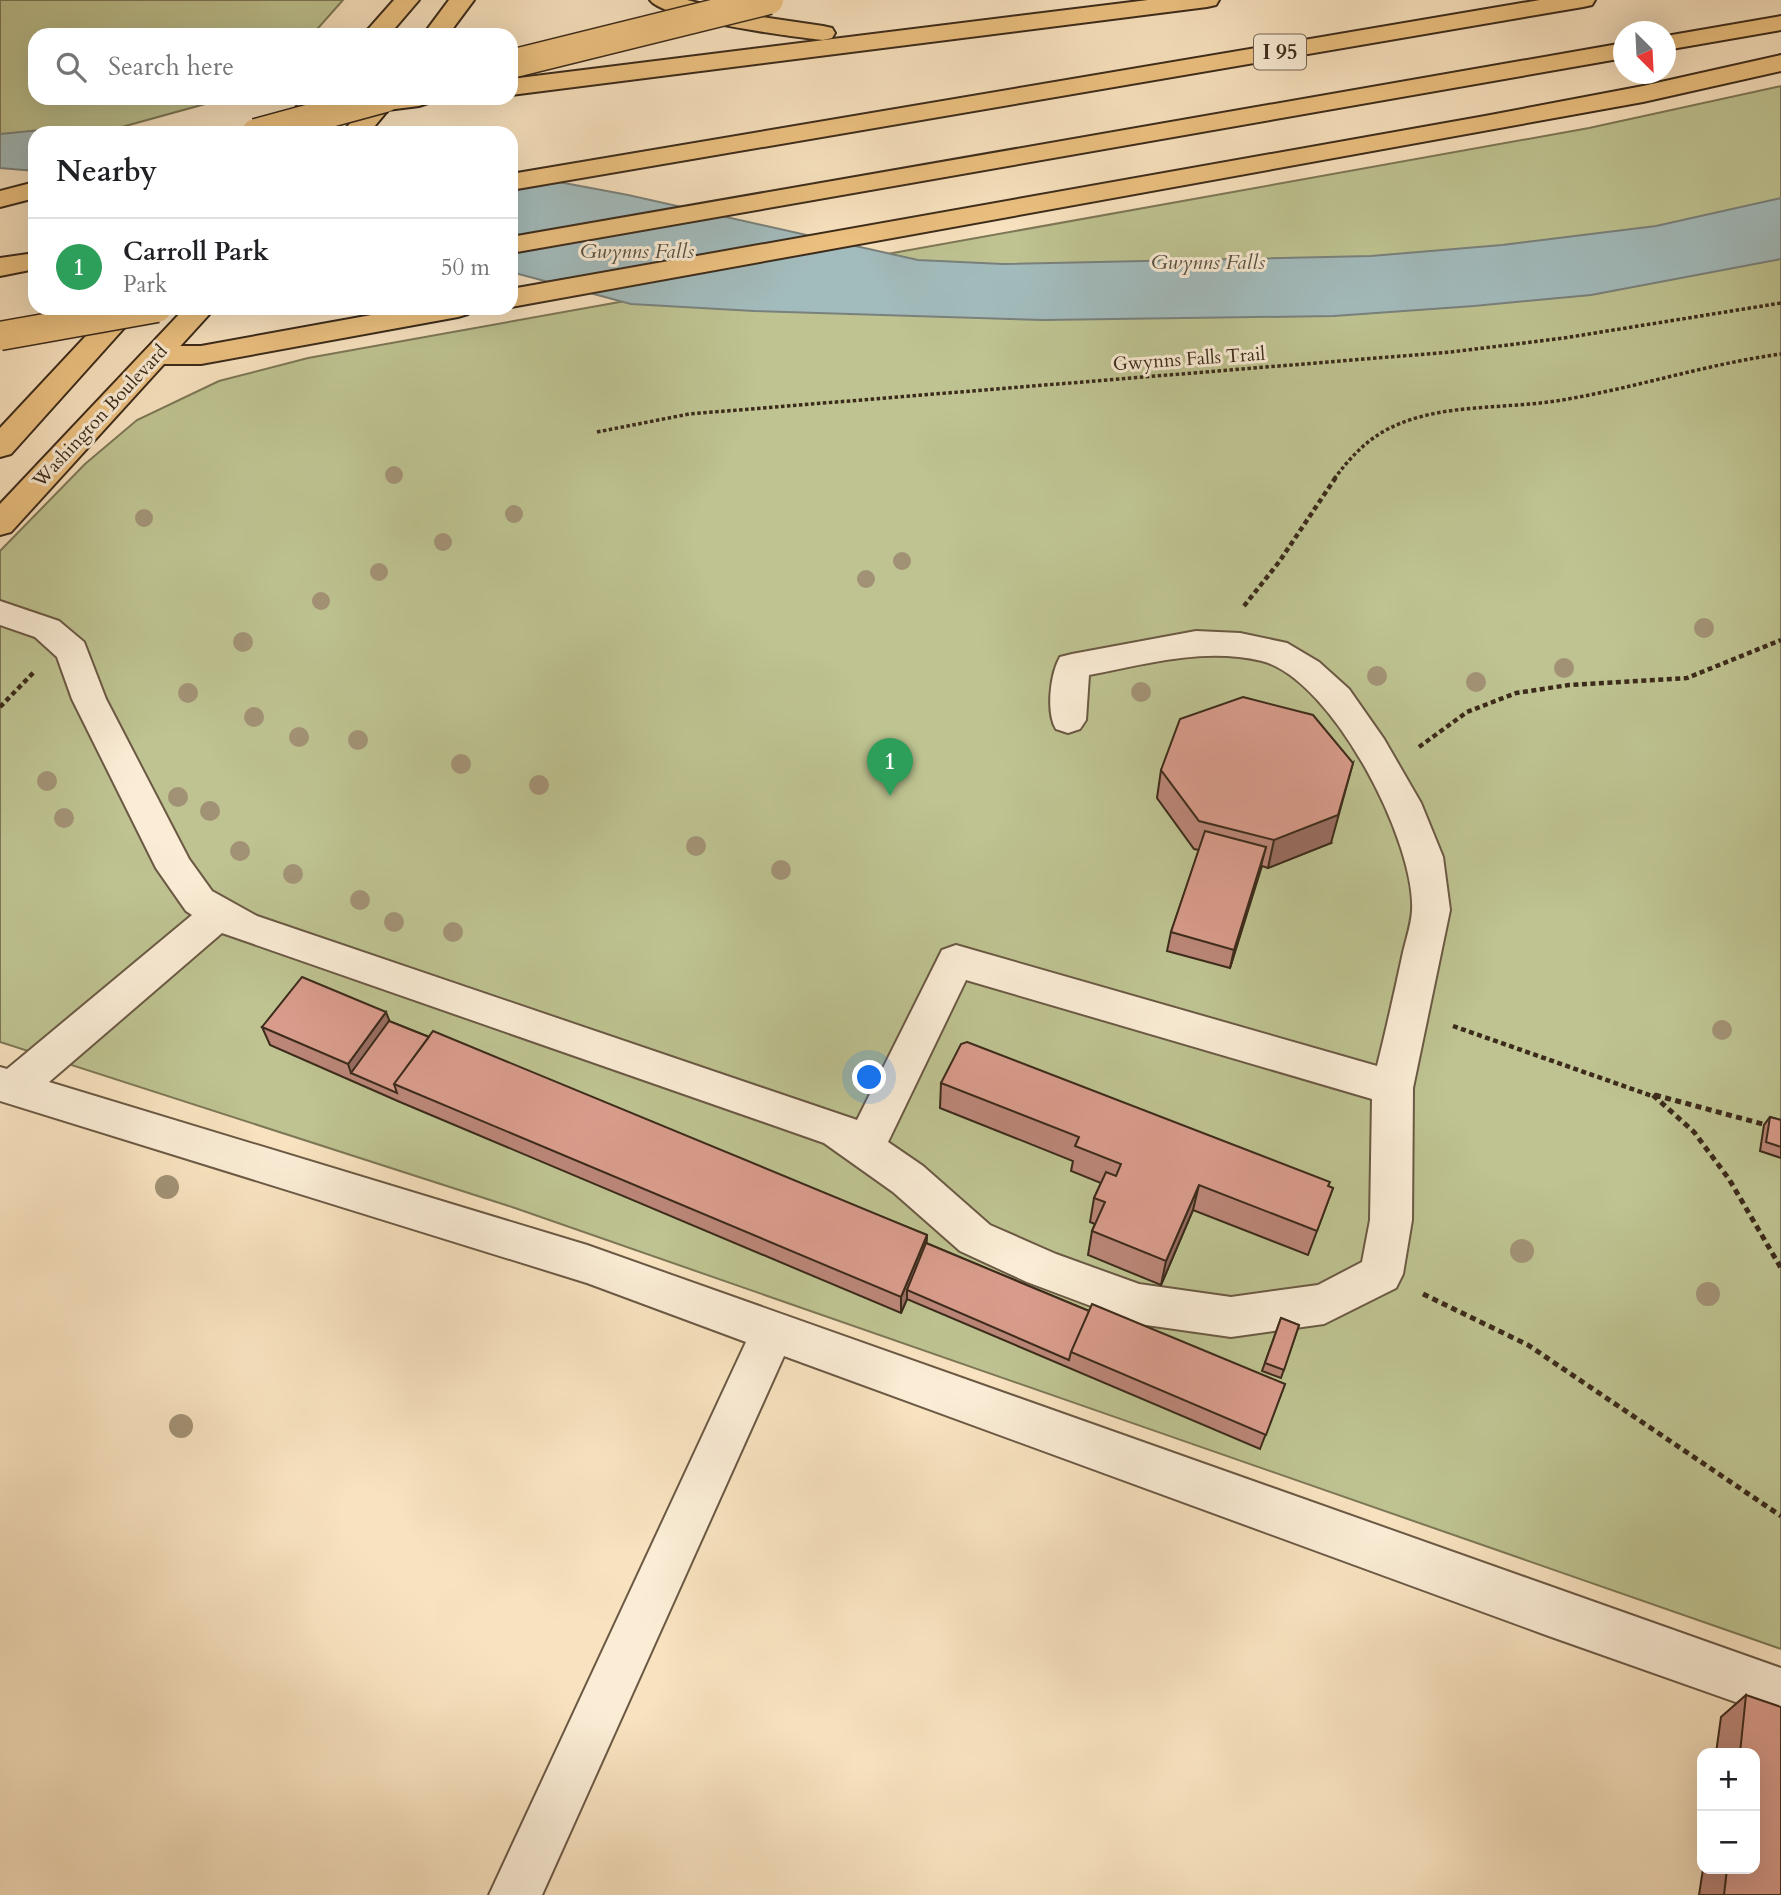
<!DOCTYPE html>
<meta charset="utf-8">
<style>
:root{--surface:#fff;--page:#f2f2f2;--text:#202124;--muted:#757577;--line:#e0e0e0;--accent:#8f2418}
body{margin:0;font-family:Cardo,serif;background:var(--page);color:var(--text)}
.controls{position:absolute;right:21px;bottom:21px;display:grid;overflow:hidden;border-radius:14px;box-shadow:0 7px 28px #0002}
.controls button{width:63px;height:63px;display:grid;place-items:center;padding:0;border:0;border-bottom:2px solid var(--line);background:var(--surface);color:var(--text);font:35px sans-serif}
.compass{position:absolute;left:1613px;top:21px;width:63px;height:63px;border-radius:50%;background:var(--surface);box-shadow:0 7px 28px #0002;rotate:156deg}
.you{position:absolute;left:870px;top:1078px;width:24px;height:24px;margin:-18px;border:5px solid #fff;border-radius:50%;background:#1a73e8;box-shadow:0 0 0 10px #1a73e833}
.badge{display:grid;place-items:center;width:46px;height:46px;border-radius:50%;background:var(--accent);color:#fff;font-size:23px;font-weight:700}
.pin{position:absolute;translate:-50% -58px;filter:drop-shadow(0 2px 4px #0008)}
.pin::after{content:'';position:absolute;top:37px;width:24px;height:21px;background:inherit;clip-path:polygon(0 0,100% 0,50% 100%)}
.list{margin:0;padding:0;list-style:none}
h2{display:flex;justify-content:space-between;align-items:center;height:91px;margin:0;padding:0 28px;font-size:30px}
h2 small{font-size:23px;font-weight:400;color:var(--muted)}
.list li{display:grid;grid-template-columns:46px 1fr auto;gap:21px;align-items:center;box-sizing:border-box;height:98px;padding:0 28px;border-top:2px solid var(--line)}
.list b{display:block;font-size:26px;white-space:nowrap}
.list p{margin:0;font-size:23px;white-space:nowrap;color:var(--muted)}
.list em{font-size:23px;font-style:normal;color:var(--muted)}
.icon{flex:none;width:38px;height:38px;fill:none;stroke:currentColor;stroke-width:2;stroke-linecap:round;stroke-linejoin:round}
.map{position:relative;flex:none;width:1781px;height:1895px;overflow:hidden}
.search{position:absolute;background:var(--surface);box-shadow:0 7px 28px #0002;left:28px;top:28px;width:490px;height:77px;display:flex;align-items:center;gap:18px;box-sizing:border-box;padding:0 24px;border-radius:21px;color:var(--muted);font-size:26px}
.panel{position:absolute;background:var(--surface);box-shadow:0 7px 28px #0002;left:28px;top:126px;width:490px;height:189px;border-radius:21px}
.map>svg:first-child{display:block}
.green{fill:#bec391;stroke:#7d7756;stroke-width:2}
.water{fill:#a2bbbc;stroke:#79817c;stroke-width:2}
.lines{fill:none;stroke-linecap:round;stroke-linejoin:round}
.minor-casing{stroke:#6b5944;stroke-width:4}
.major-casing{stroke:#3c2b1b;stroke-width:4}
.highway-casing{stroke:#3c2b1b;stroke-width:4}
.path-far2{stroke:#3c2b1b;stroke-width:3.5;stroke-dasharray:3.5 2.5;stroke-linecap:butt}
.path-far1{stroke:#3c2b1b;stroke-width:4.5;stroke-dasharray:5 3.5;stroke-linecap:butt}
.path{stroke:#3c2b1b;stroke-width:5;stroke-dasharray:6 4.5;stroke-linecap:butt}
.minor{fill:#faecd5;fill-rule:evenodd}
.major{fill:#ecc180;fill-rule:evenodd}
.highway{fill:#ecc180;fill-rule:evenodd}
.highway-bridge-casing{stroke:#3c2b1b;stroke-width:31;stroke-linecap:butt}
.highway-bridge{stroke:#ecc180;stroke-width:28}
.tree{fill:#a29275}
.wall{fill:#bb8678;stroke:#3c2b1b;stroke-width:2}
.shaded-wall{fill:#986d62;stroke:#3c2b1b;stroke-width:2}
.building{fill:#d99c8c;stroke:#3c2b1b;stroke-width:2}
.labels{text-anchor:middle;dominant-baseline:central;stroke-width:6;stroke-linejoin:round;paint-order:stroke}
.far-street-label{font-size:19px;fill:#3c2b1b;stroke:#faecd5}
.shield{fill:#faecd5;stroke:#756553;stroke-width:2}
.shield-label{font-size:21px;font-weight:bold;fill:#3c2b1b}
.far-water-label{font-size:21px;font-style:italic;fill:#564f43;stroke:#faecd5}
</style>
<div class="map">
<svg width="1781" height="1895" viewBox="0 0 1781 1895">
<rect width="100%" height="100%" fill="#f8e2bf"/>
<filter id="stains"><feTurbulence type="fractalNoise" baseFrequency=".00286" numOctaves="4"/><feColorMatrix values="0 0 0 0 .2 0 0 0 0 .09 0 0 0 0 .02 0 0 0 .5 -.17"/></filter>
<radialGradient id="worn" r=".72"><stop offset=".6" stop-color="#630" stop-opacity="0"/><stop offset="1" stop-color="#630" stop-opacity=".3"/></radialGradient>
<path class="green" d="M0 0H343L312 35H35V98H227L100 133 0 136Z
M1781 86V1649L512 1207 0 1042V551L85 464 137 420 219 381 308 358 1589 128Z"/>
<path class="water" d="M41 130 184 133H35V171L0 168V134Z
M511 173 628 195 918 260 1003 264 1371 256 1502 245 1656 226 1781 198V259L1591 295 1474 306 1334 316 1044 320 754 311 631 304 511 272Z"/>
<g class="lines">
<g class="minor-casing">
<path id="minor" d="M0 601 59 621 84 642 106 699 189 859 212 891 257 916 857 1120 942 950 956 945 1377 1066C1386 1030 1394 994 1402 957 1405 942 1411 926 1412 911 1416 842 1332 679 1262 661 1204 647 1146 664 1089 675L1086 720 1080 729 1068 733 1056 729C1046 713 1050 674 1060 657L1072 654 1196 631 1240 633 1287 643 1319 662 1349 689 1384 739 1421 803 1443 857 1450 910 1413 1088 1412 1220 1403 1274 1396 1288 1324 1324 1231 1337 1139 1324 1027 1282 960 1251 893 1192 824 1143 222 933 49 1082 587 1245 1781 1668V1718L1546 1635 784 1356 542 1895H489L746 1342 587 1283 0 1101V1067L7 1069 192 915 186 911 156 868 72 699 57 657 35 637 0 625ZM966 980 1372 1099 1370 1220 1362 1262 1318 1285 1231 1297 1139 1284 1056 1254 990 1225 923 1166 888 1142Z"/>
</g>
<g class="major-casing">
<path id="major" d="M394 0H419L389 35H363Z
M449 0H474L448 35H423Z
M304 98H331L302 133H275Z
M371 98H398L369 133H342Z
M112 308H142L11 454 0 457V428Z
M185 308H215L11 532 0 535V504Z"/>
</g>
<g class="highway-casing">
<path id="highway" d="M650 0H687L742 14 823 26 832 28 835 33 832 38 823 40C794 37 664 20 650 0Z
M1148 0H1219L1216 5 1207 7 511 95V79Z
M1540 0H1595L1592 5 1583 7 511 190V174Z
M1781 16V30L1666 50V36Z
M1624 43V58L511 253V237Z
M1781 55V71L1643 102 511 307V289L1485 116 1643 86Z
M358 98H432L428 103 419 106 348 115 339 113 335 107 339 101Z
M35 182V198L0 207V191Z
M35 253V269L0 276V258Z
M410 308H472L468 314 458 317 201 364H158L148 361 143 355 148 349 158 346H201Z"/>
</g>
<path class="path-far2" d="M597 432 689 414 1451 352 1564 338 1781 303
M1334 479C1350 458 1365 441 1388 429 1441 402 1505 410 1562 400 1635 388 1707 364 1781 354"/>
<path class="path-far1" d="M1244 606 1279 562 1336 477
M0 707 34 672
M1419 747 1467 712 1516 693 1569 685 1687 678 1781 640
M1453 1026 1655 1097
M1654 1095 1662 1097"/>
<path class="path" d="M1653 1095 1694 1132 1729 1179 1781 1268
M1655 1095 1781 1129
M1423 1294 1528 1345 1781 1516"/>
<use href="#minor" class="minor"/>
<use href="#major" class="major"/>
<use href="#highway" class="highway"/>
<g class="highway-bridge-casing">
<path id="highway-bridge" d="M511 64 769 0
M256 133 385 98
M0 336 157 308"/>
</g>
<use href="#highway-bridge" class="highway-bridge"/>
</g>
<g class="tree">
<circle cx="394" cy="475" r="9"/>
<circle cx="514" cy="514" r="9"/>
<circle cx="144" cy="518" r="9"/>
<circle cx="443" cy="542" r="9"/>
<circle cx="902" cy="561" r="9"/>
<circle cx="379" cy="572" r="9"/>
<circle cx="866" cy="579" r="9"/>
<circle cx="321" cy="601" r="9"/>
<circle cx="1704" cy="628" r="10"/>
<circle cx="243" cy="642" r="10"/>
<circle cx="1564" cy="668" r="10"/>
<circle cx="1377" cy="676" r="10"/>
<circle cx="1476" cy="682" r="10"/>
<circle cx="1141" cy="692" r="10"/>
<circle cx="188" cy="693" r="10"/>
<circle cx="254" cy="717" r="10"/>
<circle cx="299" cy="737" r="10"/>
<circle cx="358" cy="740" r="10"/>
<circle cx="461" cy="764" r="10"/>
<circle cx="47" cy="781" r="10"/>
<circle cx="539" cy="785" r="10"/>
<circle cx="178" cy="797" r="10"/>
<circle cx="210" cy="811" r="10"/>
<circle cx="64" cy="818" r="10"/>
<circle cx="696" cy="846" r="10"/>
<circle cx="240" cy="851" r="10"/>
<circle cx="781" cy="870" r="10"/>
<circle cx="293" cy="874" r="10"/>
<circle cx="360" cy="900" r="10"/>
<circle cx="394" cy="922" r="10"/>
<circle cx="453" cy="932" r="10"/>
<circle cx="1722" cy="1030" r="10"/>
<circle cx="167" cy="1187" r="12"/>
<circle cx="1522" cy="1251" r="12"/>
<circle cx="1708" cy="1294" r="12"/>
<circle cx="181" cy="1426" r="12"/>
</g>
<path class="wall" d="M1161 770 1331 843 1268 868 1262 866 1230 968 1167 951 1171 932 1199 850 1194 849 1157 798Z
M389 1021 927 1235 926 1243 1089 1311 1285 1384 1260 1449 907 1299 901 1313 400 1102 270 1045 262 1027Z
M941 1083 1328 1186 1333 1188 1308 1255 1193 1210 1161 1285 1088 1255 1092 1231 1095 1224 1090 1222 1094 1198 1101 1183 1071 1171 1073 1161 940 1108Z
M1770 1117 1781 1120V1158L1760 1151 1764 1125Z
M1281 1318 1299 1325 1281 1378 1262 1371Z
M1746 1695 1781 1895H1699L1703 1869H1755V1753H1716L1721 1717Z"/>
<path class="shaded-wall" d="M1353 763 1331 843 1268 868 1274 840Z
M1266 847 1261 866 1230 968 1234 950Z
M386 1012 393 1030 351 1073 348 1064Z
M1199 1185 1193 1210 1161 1285 1166 1261Z
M927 1235 926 1251 907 1290V1299L901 1313V1297Z"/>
<path class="building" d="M1243 697 1313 715 1353 763 1338 815 1274 840 1199 821 1161 770 1180 719Z
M1205 831 1266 847 1234 950 1171 932Z
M302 977 386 1012 348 1064 262 1027Z
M389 1021 429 1037 394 1084 397 1093 351 1073Z
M433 1031 927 1235 901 1297 394 1084Z
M967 1042 1330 1182 1328 1186 1333 1188 1317 1231 1199 1185 1166 1261 1092 1231 1105 1202 1094 1198 1106 1172 1116 1176 1121 1164 1075 1146 1079 1137 941 1083 961 1044Z
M1770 1117 1781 1120V1147L1766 1142Z
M926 1243 1089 1311 1071 1352 1069 1360 907 1290Z
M1092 1304 1285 1384 1266 1435 1071 1352Z
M1281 1318 1299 1325 1284 1370 1265 1363Z
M1746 1695 1781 1707V1895H1724L1727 1869H1755V1753H1740Z"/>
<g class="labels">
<g class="far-street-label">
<text transform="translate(1189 359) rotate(-4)">Gwynns Falls Trail</text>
<text transform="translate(100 416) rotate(-47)">Washington Boulevard</text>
</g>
<rect class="shield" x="1254" y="34.5" width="52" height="35" rx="5"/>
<g class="shield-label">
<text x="1280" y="52">I 95</text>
</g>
<g class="far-water-label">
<text x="637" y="251">Gwynns Falls</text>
<text x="1208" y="262">Gwynns Falls</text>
</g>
</g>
<rect width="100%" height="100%" filter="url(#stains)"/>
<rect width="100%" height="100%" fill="url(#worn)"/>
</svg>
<div class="controls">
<button>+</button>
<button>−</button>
</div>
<svg class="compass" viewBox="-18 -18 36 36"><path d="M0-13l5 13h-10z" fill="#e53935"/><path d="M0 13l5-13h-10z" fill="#757577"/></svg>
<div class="you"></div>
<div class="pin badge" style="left:890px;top:796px;background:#2e9e5b">1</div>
<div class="search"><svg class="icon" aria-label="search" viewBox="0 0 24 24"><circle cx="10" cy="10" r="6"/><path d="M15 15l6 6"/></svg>Search here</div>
<section class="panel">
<h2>Nearby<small></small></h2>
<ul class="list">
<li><span class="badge" style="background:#2e9e5b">1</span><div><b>Carroll Park</b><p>Park</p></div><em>50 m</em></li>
</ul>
</section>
</div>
